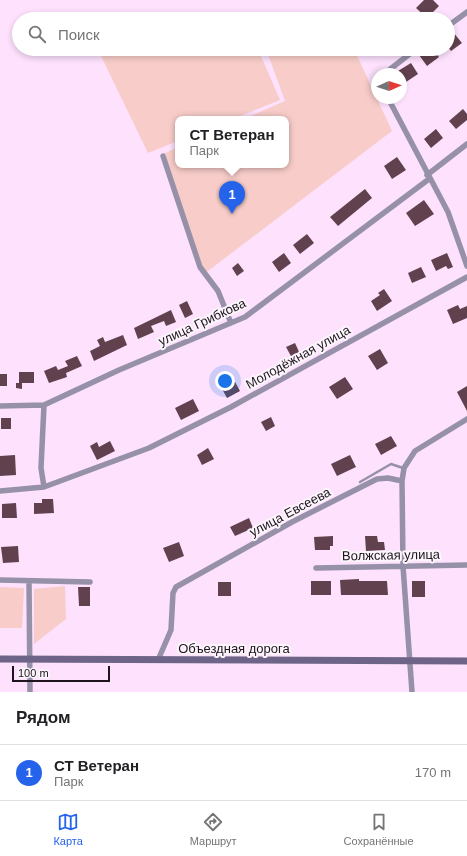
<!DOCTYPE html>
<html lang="ru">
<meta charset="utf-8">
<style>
:root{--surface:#fff;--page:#f2f2f2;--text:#202124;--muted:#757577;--line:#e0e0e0;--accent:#2563eb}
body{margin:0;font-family:Helvetica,sans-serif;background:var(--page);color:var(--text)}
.compass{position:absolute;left:371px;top:68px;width:36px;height:36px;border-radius:50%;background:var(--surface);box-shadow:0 2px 6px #0003;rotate:87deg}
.scale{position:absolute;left:12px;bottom:10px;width:98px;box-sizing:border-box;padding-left:4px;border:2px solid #1e141e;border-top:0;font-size:11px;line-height:14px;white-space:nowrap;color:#1e141e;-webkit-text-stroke:3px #fcf6fc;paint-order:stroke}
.you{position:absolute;left:225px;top:381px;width:14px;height:14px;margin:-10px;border:3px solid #fff;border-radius:50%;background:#1a73e8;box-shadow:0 0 0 6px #1a73e833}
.badge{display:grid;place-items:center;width:26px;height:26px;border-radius:50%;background:var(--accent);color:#fff;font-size:13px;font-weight:700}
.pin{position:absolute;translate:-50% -33px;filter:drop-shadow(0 1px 2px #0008)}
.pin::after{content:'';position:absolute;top:21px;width:14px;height:12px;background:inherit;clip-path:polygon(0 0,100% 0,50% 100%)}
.popup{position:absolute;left:175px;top:116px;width:114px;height:52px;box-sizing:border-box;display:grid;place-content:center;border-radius:8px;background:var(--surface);filter:drop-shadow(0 1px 3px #0005);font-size:13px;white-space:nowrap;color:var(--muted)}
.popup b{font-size:15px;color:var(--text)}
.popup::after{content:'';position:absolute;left:50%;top:100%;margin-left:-8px;border:8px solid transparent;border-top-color:var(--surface)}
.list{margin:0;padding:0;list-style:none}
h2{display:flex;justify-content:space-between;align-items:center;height:52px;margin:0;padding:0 16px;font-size:17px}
h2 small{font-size:13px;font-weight:400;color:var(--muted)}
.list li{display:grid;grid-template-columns:26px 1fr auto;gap:12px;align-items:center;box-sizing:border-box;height:56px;padding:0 16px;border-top:1px solid var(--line)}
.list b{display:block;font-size:15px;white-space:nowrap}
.list p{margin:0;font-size:13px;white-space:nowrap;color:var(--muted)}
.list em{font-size:13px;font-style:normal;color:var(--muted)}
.icon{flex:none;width:22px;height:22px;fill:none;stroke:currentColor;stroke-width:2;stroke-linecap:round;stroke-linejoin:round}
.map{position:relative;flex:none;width:467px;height:692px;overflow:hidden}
.search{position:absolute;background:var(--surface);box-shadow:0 2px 6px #0003;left:12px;right:12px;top:12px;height:44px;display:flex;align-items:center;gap:10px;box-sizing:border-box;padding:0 14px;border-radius:22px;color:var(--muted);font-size:15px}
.sheet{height:108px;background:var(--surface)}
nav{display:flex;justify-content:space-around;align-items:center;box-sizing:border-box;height:56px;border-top:1px solid var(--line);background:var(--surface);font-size:11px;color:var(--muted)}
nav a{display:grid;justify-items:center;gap:2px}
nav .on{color:var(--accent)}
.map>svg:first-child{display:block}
.green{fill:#f8cdc9}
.building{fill:#62414e}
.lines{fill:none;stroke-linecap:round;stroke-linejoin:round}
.service{stroke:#9690a8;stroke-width:2.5}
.minor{stroke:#9690a8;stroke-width:5.5}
.secondary{stroke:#6e6487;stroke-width:7}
.labels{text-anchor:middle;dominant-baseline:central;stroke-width:4;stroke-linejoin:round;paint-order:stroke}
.street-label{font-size:13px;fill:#1e141e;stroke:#fcf6fc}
</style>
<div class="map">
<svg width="467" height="692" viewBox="0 0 467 692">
<rect width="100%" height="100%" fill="#fde1fd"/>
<path class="green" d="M122 49H258L280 100 233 119H178V141L148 153 101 56Z
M266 49H354L392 131 204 274 161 155 178 147V165H286V119H244L285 101Z
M65 586 66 619 34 644V589Z
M0 587 24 588 22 628H0Z"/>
<path class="building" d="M424 0H433L439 6 427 18 416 8Z
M453 32 462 43 451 51 448 47V36Z
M427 49H433L439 57 427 66 419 55Z
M411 63 418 74 403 84 401 74H393Z
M463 109 467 114V120L456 129 449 121Z
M436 129 443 138 431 148 424 139Z
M397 157 406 170 392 179 384 166Z
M365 189 372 198 338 226 330 217Z
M424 200 434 214 415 226 406 213Z
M307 234 314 243 300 254 293 245Z
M284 253 291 263 279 272 272 262Z
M447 253 453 267 448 269 446 266 436 271 431 260Z
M238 263 244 271 237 276 232 268Z
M421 267 426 277 412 283 408 273Z
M384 289 392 301 377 311 371 301 380 295 378 293Z
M187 301 193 314 185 318 179 305Z
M458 305 460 309 467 306V318L453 324 447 310Z
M171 310 176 322 166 326 164 321 151 326 154 332 138 339 134 328Z
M123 335 127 345 94 361 90 351 100 346 97 340 103 337 105 342Z
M295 343 300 354 292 358 286 347Z
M380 349 388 363 377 370 368 356Z
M77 356 82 366 66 373 67 377 49 383 44 371 56 366 58 370 68 366 65 361Z
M19 372H34V383H22V389L16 388V383H19Z
M0 374H7V386H0Z
M345 377 353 389 337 399 329 387Z
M234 380 240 391 227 398 221 387Z
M467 386V411L457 392Z
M193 399 199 411 181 420 175 408Z
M271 417 275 426 266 431 261 422Z
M1 418H11V429H1Z
M391 436 397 446 381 455 375 444Z
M110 441 115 451 97 460 90 446 97 442 99 447Z
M208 448 214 459 202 465 197 455Z
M15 455 16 475 0 476V456Z
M350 455 356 467 337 476 331 464Z
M42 499H53L54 513 34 514V503H42Z
M16 503 17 518H2V504Z
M249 518 253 528 235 536 230 527Z
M333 536V546H330V550H315L314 537Z
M365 536H377L378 542H384L385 550 366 551Z
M179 542 184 556 169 562 163 548Z
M18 546 19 562 3 563 1 547Z
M359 579V581H387L388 595H341L340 580Z
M311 581H331V595H311Z
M412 581H425V597H412Z
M218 582H231V596H218Z
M78 587H90V606H79Z"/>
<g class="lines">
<path class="service" d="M360 482 391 464 403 468"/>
<path class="minor" d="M448 26 467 12
M384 74 416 49
M388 98 448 212 467 266
M163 156 200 267 218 291 231 323
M427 175 467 144
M0 406 44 405 119 370 245 317 429 179
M402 481 403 566 412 692
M44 487 41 468 44 405
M0 491 44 487 149 448 231 407 467 277
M316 568 467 565
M0 580 90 582
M29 581 30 692
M158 660 171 630 173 593 176 587 292 522 377 479 388 478 402 481 404 468 415 451 467 419"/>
<path class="secondary" d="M0 659 467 661"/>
</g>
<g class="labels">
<g class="street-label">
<text transform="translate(202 322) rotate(-25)">улица Грибкова</text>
<text transform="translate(298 357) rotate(-29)">Молодёжная улица</text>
<text transform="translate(290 512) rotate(-28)">улица Евсеева</text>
<text transform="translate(391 555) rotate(-1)">Волжская улица</text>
<text x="234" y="648">Объездная дорога</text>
</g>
</g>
</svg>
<svg class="compass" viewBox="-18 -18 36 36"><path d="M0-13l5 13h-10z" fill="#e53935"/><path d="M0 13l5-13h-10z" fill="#757577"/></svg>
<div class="scale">100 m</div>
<div class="you"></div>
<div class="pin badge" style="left:232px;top:214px">1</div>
<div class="popup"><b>СТ Ветеран</b>Парк</div>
<div class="search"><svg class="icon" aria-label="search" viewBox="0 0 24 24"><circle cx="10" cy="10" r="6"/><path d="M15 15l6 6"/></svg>Поиск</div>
</div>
<section class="sheet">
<h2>Рядом<small></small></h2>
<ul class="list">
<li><span class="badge">1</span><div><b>СТ Ветеран</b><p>Парк</p></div><em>170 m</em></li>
</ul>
</section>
<nav>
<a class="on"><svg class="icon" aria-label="map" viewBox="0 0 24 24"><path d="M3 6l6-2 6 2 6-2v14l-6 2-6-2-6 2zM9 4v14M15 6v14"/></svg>Карта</a>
<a><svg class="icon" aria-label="directions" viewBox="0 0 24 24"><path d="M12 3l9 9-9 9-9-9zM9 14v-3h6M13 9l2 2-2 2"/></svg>Маршрут</a>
<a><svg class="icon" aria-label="saved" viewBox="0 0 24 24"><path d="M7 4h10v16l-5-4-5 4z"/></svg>Сохранённые</a>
</nav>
